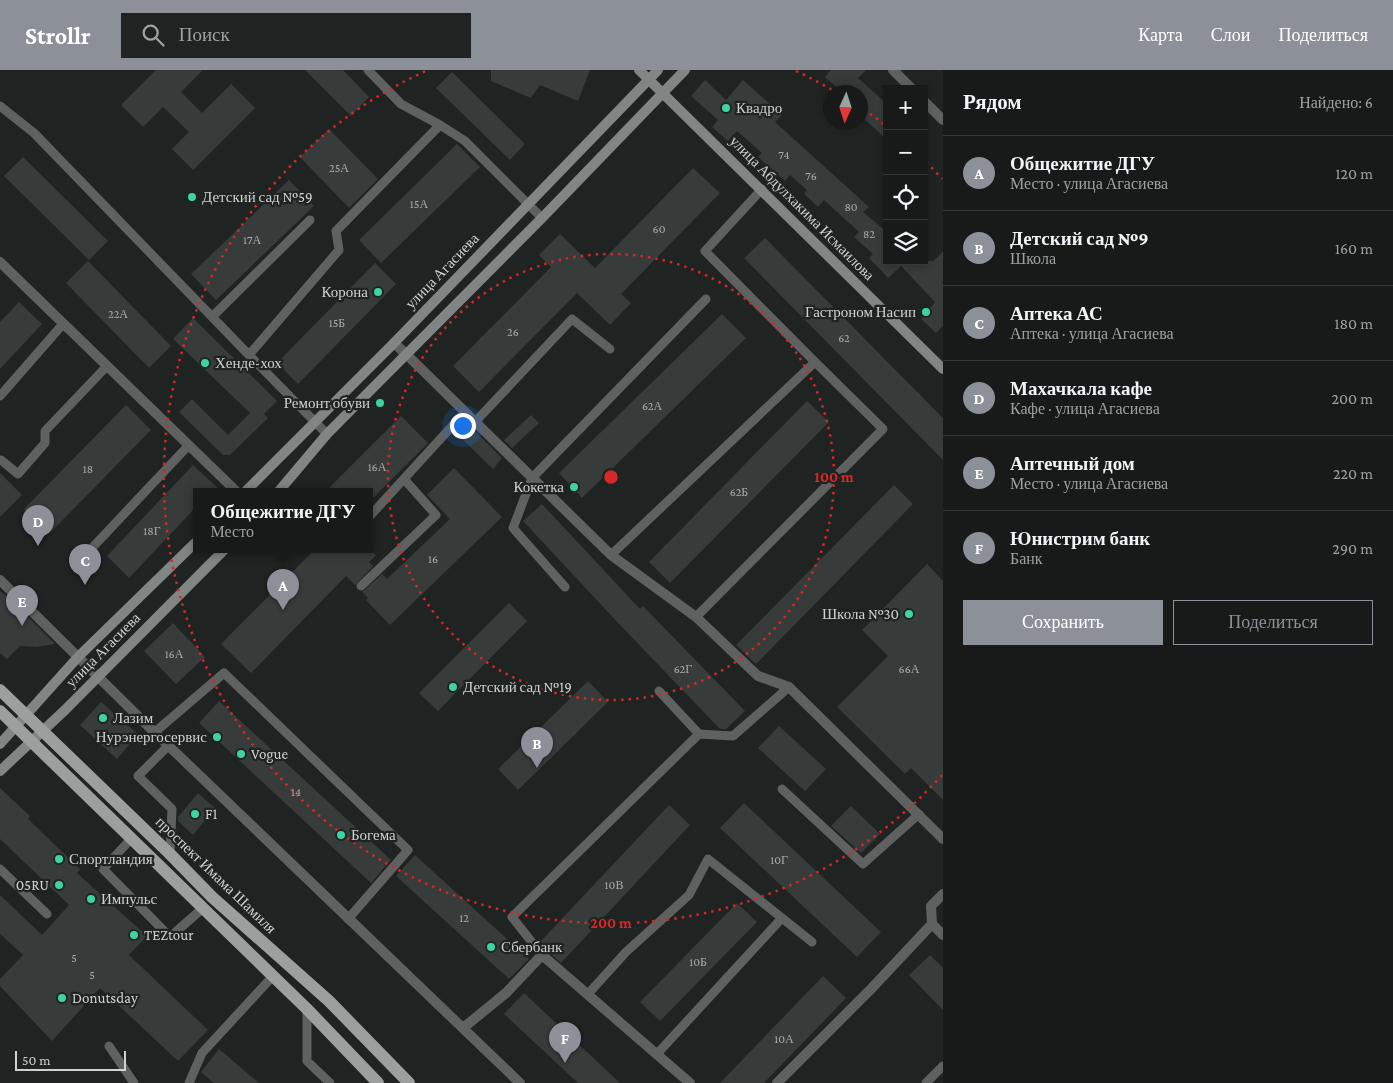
<!DOCTYPE html>
<html lang="ru">
<meta charset="utf-8">
<style>
:root{--surface:#171a19;--page:#202322;--text:#f1f3f6;--muted:#9ea1a2;--line:#363838;--accent:#8c9099}
body{margin:0;font-family:"Crimson Pro",serif;background:var(--page);color:var(--text)}
.controls{position:absolute;right:15px;top:15px;display:grid;overflow:hidden;border-radius:0px;box-shadow:0 2px 8px #0003}
.controls button{width:45px;height:45px;display:grid;place-items:center;padding:0;border:0;border-bottom:1px solid var(--line);background:var(--surface);color:var(--text);font:25px sans-serif}
.compass{position:absolute;left:823px;top:15px;width:45px;height:45px;border-radius:50%;background:var(--surface);box-shadow:0 2px 8px #0003;rotate:183deg}
.scale{position:absolute;left:15px;bottom:12px;width:111px;box-sizing:border-box;padding-left:5px;border:2px solid #cfd2d1;border-top:0;font-size:14px;line-height:18px;white-space:nowrap;color:#cfd2d1;-webkit-text-stroke:4px #1f2321;paint-order:stroke}
.you{position:absolute;left:462px;top:355px;width:18px;height:18px;margin:-12px;border:4px solid #fff;border-radius:50%;background:#1a73e8;box-shadow:0 0 0 8px #1a73e833}
.badge{display:grid;place-items:center;width:32px;height:32px;border-radius:50%;background:var(--accent);color:#fff;font-size:16px;font-weight:700}
.pin{position:absolute;translate:-50% -41px;filter:drop-shadow(0 1px 2px #0008)}
.pin::after{content:'';position:absolute;top:26px;width:18px;height:15px;background:inherit;clip-path:polygon(0 0,100% 0,50% 100%)}
.popup{position:absolute;left:193px;top:418px;width:180px;height:65px;box-sizing:border-box;display:grid;place-content:center;border-radius:0px;background:var(--surface);filter:drop-shadow(0 1px 4px #0005);font-size:16px;white-space:nowrap;color:var(--muted)}
.popup b{font-size:19px;color:var(--text)}
.popup::after{content:'';position:absolute;left:50%;top:100%;margin-left:-10px;border:10px solid transparent;border-top-color:var(--surface)}
.list{margin:0;padding:0;list-style:none}
h2{display:flex;justify-content:space-between;align-items:center;height:65px;margin:0;padding:0 20px;font-size:21px}
h2 small{font-size:16px;font-weight:400;color:var(--muted)}
.list li{display:grid;grid-template-columns:32px 1fr auto;gap:15px;align-items:center;box-sizing:border-box;height:75px;padding:0 20px;border-top:1px solid var(--line)}
.list b{display:block;font-size:19px;white-space:nowrap}
.list p{margin:0;font-size:16px;white-space:nowrap;color:var(--muted)}
.list em{font-size:16px;font-style:normal;color:var(--muted)}
.actions{display:flex;gap:10px;padding:15px 20px}
.actions a{flex:1;padding:11px 0;border:1px solid var(--accent);border-radius:0px;text-align:center;font-size:18px;color:var(--accent)}
.actions .main{background:var(--accent);color:#fff}
.icon{flex:none;width:28px;height:28px;fill:none;stroke:currentColor;stroke-width:2;stroke-linecap:round;stroke-linejoin:round}
.map{position:relative;flex:none;width:943px;height:1013px;overflow:hidden}
header{display:flex;align-items:center;gap:30px;box-sizing:border-box;height:70px;padding:0 25px;background:var(--accent);color:#fff}
header strong{font-size:24px}
nav{display:flex;gap:28px;margin-inline-start:auto;font-size:18px}
.search{width:350px;height:45px;background:var(--page);display:flex;align-items:center;gap:12px;box-sizing:border-box;padding:0 18px;border-radius:0px;color:var(--muted);font-size:19px}
main{display:flex}
aside{flex:1;background:var(--surface)}
.map>svg:first-child{display:block}
.building{fill:#373c3a}
.lines{fill:none;stroke-linecap:round;stroke-linejoin:round}
.service{stroke:#5f6160;stroke-width:9}
.minor{stroke:#5f6160;stroke-width:10}
.secondary{stroke:#818583;stroke-width:10}
.primary{stroke:#9ba09e;stroke-width:12}
.ring{fill:none;stroke:#d62828;stroke-width:2.5;stroke-dasharray:2.5 5}
.poi-dot{fill:#3cd4a4;stroke:#1f2321;stroke-width:2}
.labels{text-anchor:middle;dominant-baseline:central;stroke-width:4.5;stroke-linejoin:round;paint-order:stroke}
.number-label{font-size:12px;fill:#a9acab}
.poi-label{font-size:15px;fill:#cfd2d1;stroke:#1f2321;text-anchor:start}
.street-label{font-size:15px;fill:#cfd2d1;stroke:#1f2321}
.centre{fill:#d62828;stroke:#1f2321;stroke-width:2.5}
.ring-label{font-size:15px;text-anchor:middle;font-weight:bold;fill:#d62828;stroke:#1f2321;stroke-width:4.5;stroke-linejoin:round;paint-order:stroke}
</style>
<header>
<strong>Strollr</strong>
<div class="search"><svg class="icon" aria-label="search" viewBox="0 0 24 24"><circle cx="10" cy="10" r="6"/><path d="M15 15l6 6"/></svg>Поиск</div>
<nav><a>Карта</a><a>Слои</a><a>Поделиться</a></nav>
</header>
<main>
<div class="map">
<svg width="943" height="1013" viewBox="0 0 943 1013">
<rect width="100%" height="100%" fill="#1f2321"/>
<path class="building" d="M156 0H203L181 22 202 43 231 14 255 38 193 100 172 79 189 62 163 37 143 57 121 35Z
M305 0H343L369 27 351 46Z
M491 0H590L578 31 540 15 531 28 491 11Z
M831 0H866L858 8 887 34V70L860 45V22H842L825 7Z
M452 2 525 74 510 90 436 18Z
M705 10 726 30 743 10 782 45 775 52 869 137 863 142 887 162V191H934L943 181V256L936 263 921 249 935 232 901 196 888 208 869 188 873 184 854 167 859 162 824 130 818 137 804 124 807 120 790 105 785 111 758 87 762 83 737 61 728 71 712 57 718 50 691 26Z
M329 59 378 109 349 138 300 87Z
M457 74 480 97 381 193 359 170Z
M23 87 108 171 89 190 4 106Z
M693 98 720 123 621 224 631 233 610 255 577 223 479 322 453 296 551 197 539 185 560 164 595 198Z
M289 110 314 136 216 230 191 204Z
M765 168 943 348V390L744 188Z
M88 191 171 276 149 298 66 213Z
M375 193 396 214 298 314 277 293Z
M19 232 42 254 0 299V252Z
M722 244 746 268 582 428 559 403Z
M193 248 277 331 264 344 268 348 230 385H223L179 342 192 329 228 365 250 343 173 269Z
M807 331 829 352 670 513 649 492Z
M126 335 151 360 49 464 24 439Z
M531 345 539 353 512 378 504 370Z
M401 346 428 373 369 432V421H326Z
M465 351 502 388 493 399 455 362Z
M193 395 221 421H197V436L129 508 107 486Z
M454 398 502 447 390 555 366 530 368 528 362 522 382 504 387 509 450 449 427 425Z
M0 403 22 425 0 447Z
M894 415 913 434 756 594 736 575Z
M542 434 640 539 643 536 745 641 726 659H720L621 556 523 451Z
M315 479H369L376 485 369 492 373 496 355 515 346 506 251 603 221 574Z
M927 494 943 511V730L911 698 905 704 837 637 888 586 862 560Z
M0 521 12 531 55 574 37 577 20 576 7 589 0 583Z
M509 533 527 551 438 641 419 623Z
M173 553 205 587 176 614 144 581Z
M588 611 608 632 518 720 498 699Z
M219 631 391 790 371 813 199 653Z
M101 632 138 664 117 689 80 655Z
M779 656 826 699 805 721 758 678Z
M0 718 30 746 28 749 80 799 77 803 147 866 129 885 208 960 178 991 100 918 52 971 0 916V909L23 885 0 864V825L42 865 69 835 0 769Z
M198 723 215 738 193 765 178 751V747Z
M744 733 881 862 857 887 720 758Z
M669 735 690 755 561 893 545 879 540 872Z
M851 736 880 764 861 783 831 756Z
M415 785 529 889 509 909 396 806Z
M737 833 757 852 660 951 640 932Z
M930 885 943 898V940L909 905Z
M823 906 846 928 764 1013H720Z
M524 923 620 1013H578L504 944Z
M219 979 259 1013H214L201 1002Z"/>
<g class="lines">
<path class="service" d="M368 0 401 34 440 55 465 71 542 148
M0 36 34 63 249 285 327 364
M212 247 310 150
M249 285 339 180 336 161 440 55
M0 326 63 254
M475 352 572 249 610 279
M1 390 18 404 45 373V361L107 296
M369 447 465 342
M92 478 188 376
M611 485 815 292
M361 516 436 445 404 409
M565 517 513 458 532 408 706 229
M696 547 883 359 815 292 705 181 762 119
M659 621 699 664
M155 662 224 603 408 780 348 849
M169 675 138 706 172 739 170 784
M782 719 863 794 919 744
M131 769 103 799 170 867 203 838
M0 799 47 844
M542 885 512 847 699 664 733 666 789 617
M588 924 626 882 689 825 708 789 812 872
M307 939V991L330 1013
M109 976 134 1013
M657 984 782 848
M189 1013 202 983 273 906
M926 1013 943 996"/>
<path class="minor" d="M893 0 912 19
M924 31 943 50
M0 192 236 421
M394 273 406 284 611 485 696 547 758 606 789 617 943 769
M0 510 149 657 520 1013
M943 824 931 836 932 854 943 865
M463 958 506 923 542 885 690 1013
M777 1013 871 919 932 854"/>
<path class="secondary" d="M639 0 943 299
M246 421 394 273 658 0
M279 421 327 364 542 148 685 0
M0 674 78 587 197 471
M0 701 65 640 225 479"/>
<path class="primary" d="M0 620 170 784 212 827 329 931 409 1013
M0 641 307 939 378 1013"/>
</g>
<g class="ring">
<circle cx="611" cy="407" r="223"/>
<path d="M942 705A446 446 0 1 1 426 1M796 1A446 446 0 0 1 834 21M864 39A446 446 0 0 1 886 56M926 92A446 446 0 0 1 942 109"/>
</g>
<g class="poi-dot">
<circle cx="726" cy="38" r="5"/>
<circle cx="192" cy="127" r="5"/>
<circle cx="378" cy="222" r="5"/>
<circle cx="926" cy="242" r="5"/>
<circle cx="205" cy="293" r="5"/>
<circle cx="380" cy="333" r="5"/>
<circle cx="574" cy="417" r="5"/>
<circle cx="909" cy="544" r="5"/>
<circle cx="453" cy="617" r="5"/>
<circle cx="103" cy="648" r="5"/>
<circle cx="217" cy="667" r="5"/>
<circle cx="241" cy="684" r="5"/>
<circle cx="195" cy="744" r="5"/>
<circle cx="341" cy="765" r="5"/>
<circle cx="59" cy="789" r="5"/>
<circle cx="59" cy="815" r="5"/>
<circle cx="91" cy="829" r="5"/>
<circle cx="134" cy="865" r="5"/>
<circle cx="491" cy="877" r="5"/>
<circle cx="62" cy="928" r="5"/>
</g>
<g class="labels">
<g class="number-label">
<text x="784" y="85">74</text>
<text x="339" y="98">25А</text>
<text x="811" y="106">76</text>
<text x="419" y="134">15А</text>
<text x="851" y="137">80</text>
<text x="659" y="159">60</text>
<text x="869" y="164">82</text>
<text x="252" y="170">17А</text>
<text x="118" y="244">22А</text>
<text x="337" y="253">15Б</text>
<text x="513" y="262">26</text>
<text x="844" y="268">62</text>
<text x="652" y="336">62А</text>
<text x="377" y="397">16А</text>
<text x="88" y="399">18</text>
<text x="739" y="422">62Б</text>
<text x="152" y="461">18Г</text>
<text x="433" y="489">16</text>
<text x="174" y="584">16А</text>
<text x="683" y="599">62Г</text>
<text x="909" y="599">66А</text>
<text x="296" y="722">14</text>
<text x="779" y="790">10Г</text>
<text x="614" y="815">10В</text>
<text x="464" y="848">12</text>
<text x="74" y="888">5</text>
<text x="698" y="892">10Б</text>
<text x="92" y="905">5</text>
<text x="784" y="969">10А</text>
</g>
<g class="poi-label">
<text x="736" y="38">Квадро</text>
<text x="202" y="127">Детский сад №59</text>
<text x="368" y="222" text-anchor="end">Корона</text>
<text x="916" y="242" text-anchor="end">Гастроном Насип</text>
<text x="215" y="293">Хенде-хох</text>
<text x="370" y="333" text-anchor="end">Ремонт обуви</text>
<text x="564" y="417" text-anchor="end">Кокетка</text>
<text x="899" y="544" text-anchor="end">Школа №30</text>
<text x="463" y="617">Детский сад №19</text>
<text x="113" y="648">Лазим</text>
<text x="207" y="667" text-anchor="end">Нурэнергосервис</text>
<text x="251" y="684">Vogue</text>
<text x="205" y="744">F1</text>
<text x="351" y="765">Богема</text>
<text x="69" y="789">Спортландия</text>
<text x="49" y="815" text-anchor="end">05RU</text>
<text x="101" y="829">Импульс</text>
<text x="144" y="865">TEZtour</text>
<text x="501" y="877">Сбербанк</text>
<text x="72" y="928">Donutsday</text>
</g>
<g class="street-label">
<text transform="translate(802 138) rotate(45)">улица Абдулхакима Исмаилова</text>
<text transform="translate(442 201) rotate(-46)">улица Агасиева</text>
<text transform="translate(103 580) rotate(-45)">улица Агасиева</text>
<text transform="translate(216 805) rotate(44)">проспект Имама Шамиля</text>
</g>
</g>
<circle cx="611" cy="407" r="8" class="centre"/>
<g class="ring-label">
<text x="834" y="412">100 m</text>
<text x="611" y="858">200 m</text>
</g>
</svg>
<div class="controls">
<button>+</button>
<button>−</button>
<button><svg class="icon" aria-label="locate" viewBox="0 0 24 24"><circle cx="12" cy="12" r="6"/><path d="M12 2v4M12 18v4M2 12h4M18 12h4"/></svg></button>
<button><svg class="icon" aria-label="layers" viewBox="0 0 24 24"><path d="M12 4l9 5-9 5-9-5zM3 14l9 5 9-5"/></svg></button>
</div>
<svg class="compass" viewBox="-18 -18 36 36"><path d="M0-13l5 13h-10z" fill="#e53935"/><path d="M0 13l5-13h-10z" fill="#9ea1a2"/></svg>
<div class="scale">50 m</div>
<div class="you"></div>
<div class="pin badge" style="left:283px;top:540px">A</div>
<div class="popup"><b>Общежитие ДГУ</b>Место</div>
<div class="pin badge" style="left:537px;top:698px">B</div>
<div class="pin badge" style="left:85px;top:515px">C</div>
<div class="pin badge" style="left:38px;top:476px">D</div>
<div class="pin badge" style="left:22px;top:556px">E</div>
<div class="pin badge" style="left:565px;top:993px">F</div>
</div>
<aside>
<h2>Рядом<small>Найдено: 6</small></h2>
<ul class="list">
<li><span class="badge">A</span><div><b>Общежитие ДГУ</b><p>Место · улица Агасиева</p></div><em>120 m</em></li>
<li><span class="badge">B</span><div><b>Детский сад №9</b><p>Школа</p></div><em>160 m</em></li>
<li><span class="badge">C</span><div><b>Аптека АС</b><p>Аптека · улица Агасиева</p></div><em>180 m</em></li>
<li><span class="badge">D</span><div><b>Махачкала кафе</b><p>Кафе · улица Агасиева</p></div><em>200 m</em></li>
<li><span class="badge">E</span><div><b>Аптечный дом</b><p>Место · улица Агасиева</p></div><em>220 m</em></li>
<li><span class="badge">F</span><div><b>Юнистрим банк</b><p>Банк</p></div><em>290 m</em></li>
</ul>
<div class="actions"><a class="main">Сохранить</a><a>Поделиться</a></div>
</aside>
</main>
